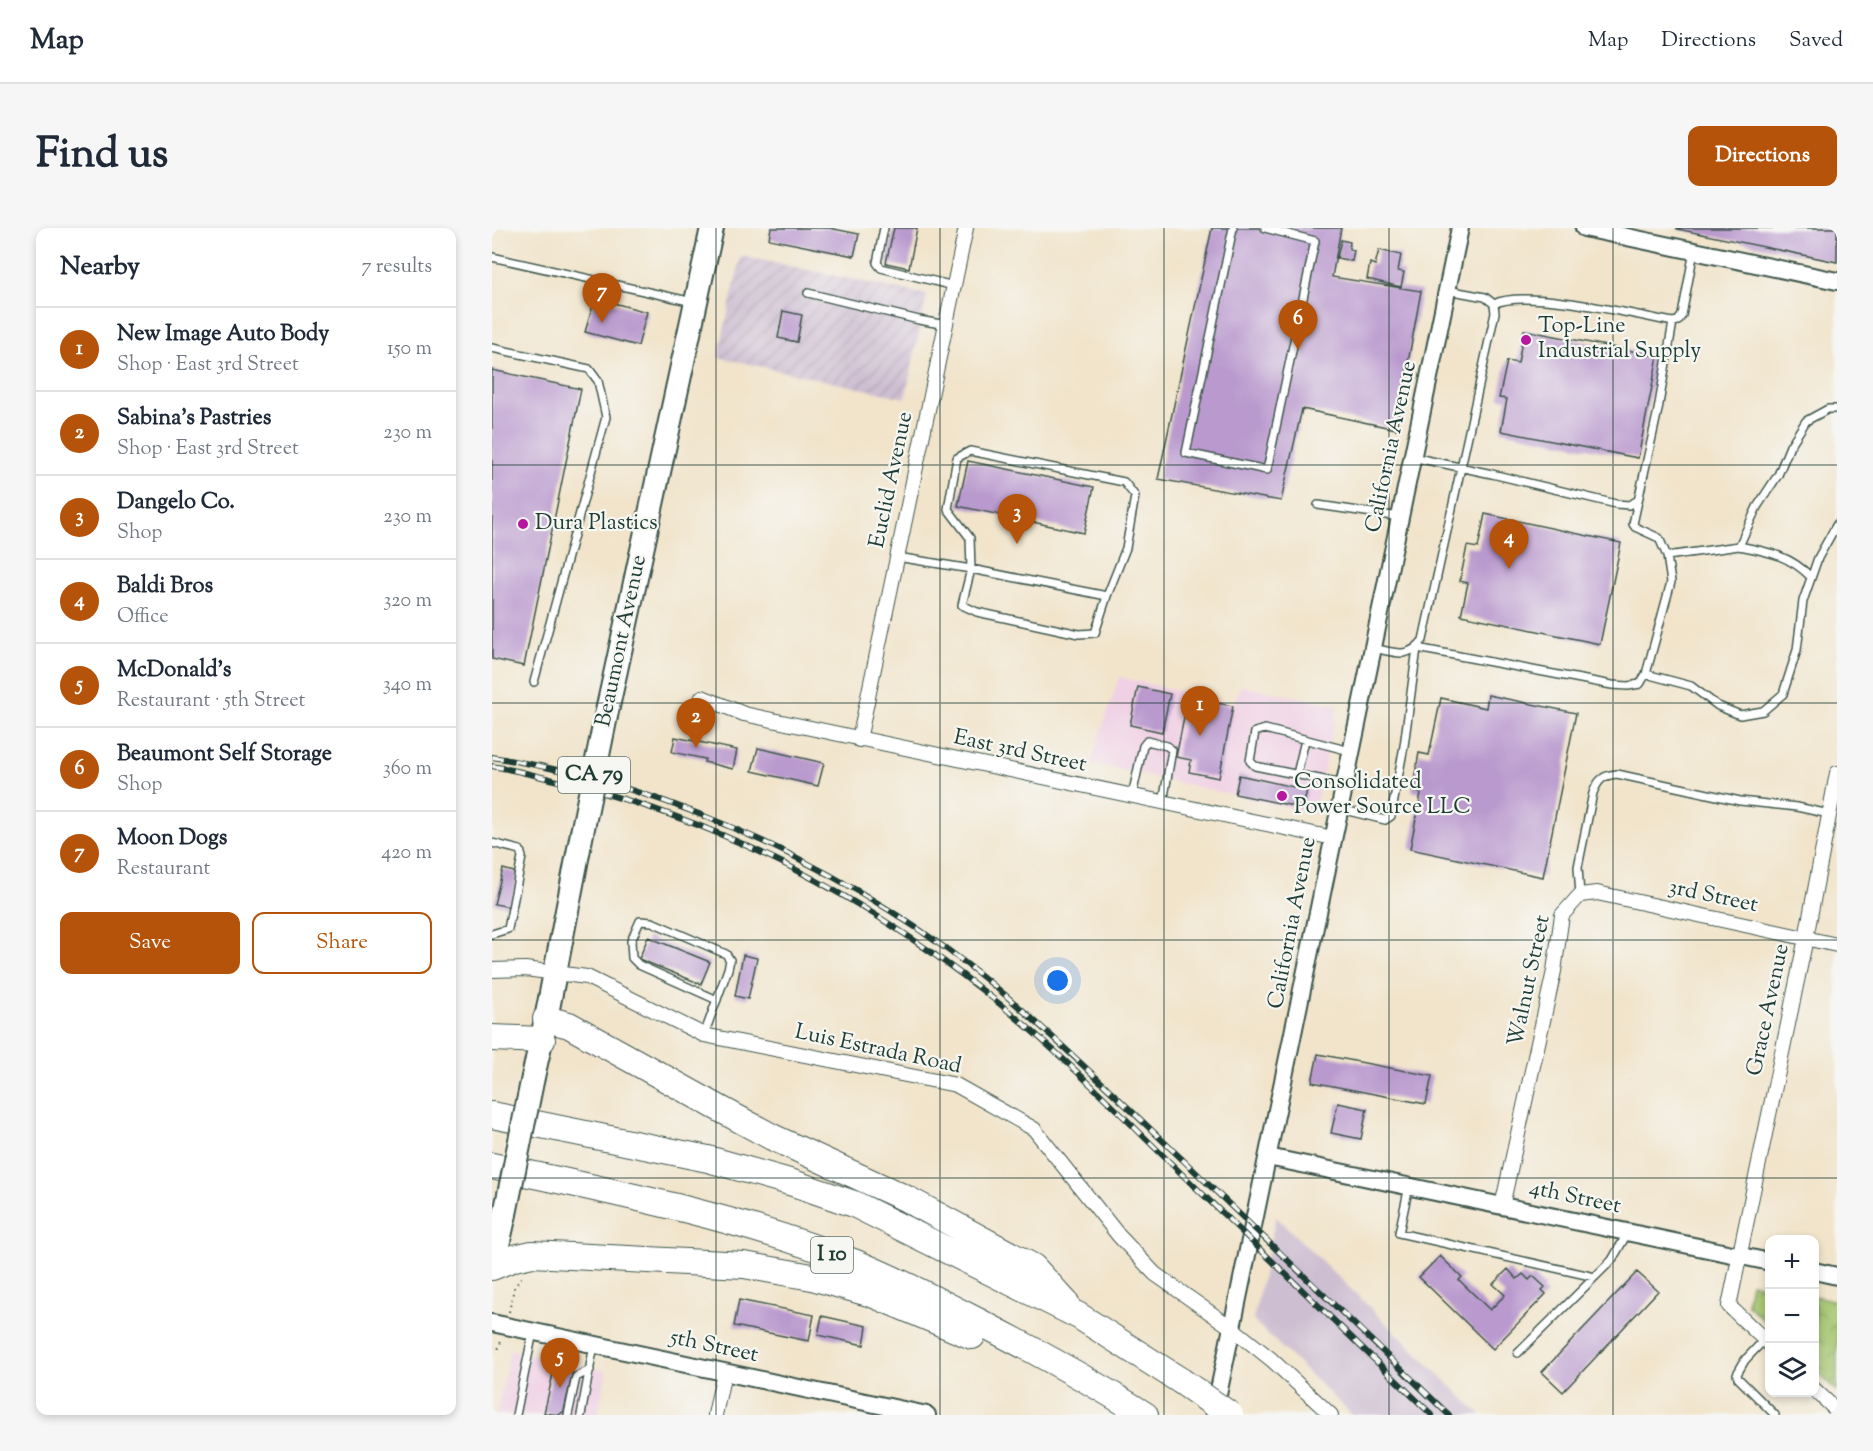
<!DOCTYPE html>
<meta charset="utf-8">
<style>
:root{--surface:#fff;--page:#f6f6f7;--text:#1f2937;--muted:#747a83;--line:#e0e1e3;--accent:#b45309}
body{margin:0;font-family:"Sorts Mill Goudy",serif;background:var(--page);color:var(--text)}
.controls{position:absolute;right:18px;bottom:18px;display:grid;overflow:hidden;border-radius:12px;box-shadow:0 3px 9px #0003}
.controls button{width:54px;height:54px;display:grid;place-items:center;padding:0;border:0;border-bottom:2px solid var(--line);background:var(--surface);color:var(--text);font:30px sans-serif}
.you{position:absolute;left:566px;top:753px;width:21px;height:21px;margin:-15px;border:4px solid #fff;border-radius:50%;background:#1a73e8;box-shadow:0 0 0 9px #1a73e833}
.badge{display:grid;place-items:center;width:39px;height:39px;border-radius:50%;background:var(--accent);color:#fff;font-size:20px;font-weight:700}
.pin{position:absolute;translate:-50% -50px;filter:drop-shadow(0 2px 3px #0008)}
.pin::after{content:'';position:absolute;top:32px;width:21px;height:18px;background:inherit;clip-path:polygon(0 0,100% 0,50% 100%)}
.list{margin:0;padding:0;list-style:none}
h2{display:flex;justify-content:space-between;align-items:center;height:78px;margin:0;padding:0 24px;font-size:26px}
h2 small{font-size:20px;font-weight:400;color:var(--muted)}
.list li{display:grid;grid-template-columns:39px 1fr auto;gap:18px;align-items:center;box-sizing:border-box;height:84px;padding:0 24px;border-top:2px solid var(--line)}
.list b{display:block;font-size:22px;white-space:nowrap}
.list p{margin:0;font-size:20px;white-space:nowrap;color:var(--muted)}
.list em{font-size:20px;font-style:normal;color:var(--muted)}
.actions{display:flex;gap:12px;padding:18px 24px}
.actions a{flex:1;padding:14px 0;border:2px solid var(--accent);border-radius:12px;text-align:center;font-size:21px;color:var(--accent)}
.actions .main{background:var(--accent);color:#fff}
.icon{flex:none;width:33px;height:33px;fill:none;stroke:currentColor;stroke-width:2;stroke-linecap:round;stroke-linejoin:round}
.map{position:relative;flex:none;width:1345px;height:1187px;overflow:hidden;border-radius:12px}
header{display:flex;align-items:center;gap:36px;box-sizing:border-box;height:84px;padding:0 30px;background:var(--surface);border-bottom:2px solid var(--line)}
header strong{font-size:28px}
nav{display:flex;gap:33px;margin-inline-start:auto;font-size:21px}
.intro{display:flex;align-items:center;justify-content:space-between;box-sizing:border-box;height:144px;padding:0 36px}
h1{margin:0;font-size:42px}
.button{padding:15px 27px;border-radius:12px;background:var(--accent);color:#fff;font-size:21px;font-weight:700}
main{display:flex;gap:36px;padding:0 36px}
aside{flex:1;background:var(--surface);border-radius:12px;box-shadow:0 3px 9px #0003}
.map>svg:first-child{display:block}
.built{fill:#f0d0e4}
.industrial{fill:url(#industrial-furrows)}
.railway{fill:#cebed1}
.park{fill:url(#park-crowns);stroke:#608050;stroke-width:1.5}
.building{fill:#b999ce}
.lines{fill:none;stroke-linecap:round;stroke-linejoin:round}
.service-casing{stroke:#3e564b;stroke-width:10}
.minor-casing{stroke:#3e564b;stroke-width:16}
.tertiary-casing{stroke:#3e564b;stroke-width:20}
.trunk-casing{stroke:#3e564b;stroke-width:26}
.motorway-casing{stroke:#3e564b;stroke-width:28}
.path{stroke:#3e564b;stroke-width:2;stroke-dasharray:1.5 4.5;stroke-linecap:butt}
.service{stroke:#fff;stroke-width:7}
.minor{stroke:#fff;stroke-width:14}
.tertiary{stroke:#fff;stroke-width:16}
.trunk{stroke:#fff;stroke-width:22}
.motorway{stroke:#fff;stroke-width:26}
.rail-casing{stroke:#1f3d34;stroke-width:6}
.rail{stroke:#f6f6f2;stroke-width:4;stroke-dasharray:11;stroke-linecap:butt}
.trunk-bridge-casing{stroke:#3e564b;stroke-width:26;stroke-linecap:butt}
.motorway-bridge-casing{stroke:#3e564b;stroke-width:28;stroke-linecap:butt}
.trunk-bridge{stroke:#fff;stroke-width:22}
.motorway-bridge{stroke:#fff;stroke-width:26}
.grid{fill:none;stroke:#1f3d34;stroke-width:1.5;stroke-opacity:0.55}
.poi-dot{fill:#b5179e;stroke:#f6f6f2;stroke-width:2}
.labels{text-anchor:middle;dominant-baseline:central;stroke-width:4.5;stroke-linejoin:round;paint-order:stroke}
.shield{fill:#f6f6f2;stroke:#60746d;stroke-width:1.5}
.shield-label{font-size:21px;font-weight:bold;fill:#1f3d34}
.poi-label{font-size:22px;fill:#1f3d34;stroke:#f6f6f2;text-anchor:start}
.street-label{font-size:22px;fill:#1f3d34;stroke:#f6f6f2}
</style>
<header>
<strong>Map</strong>
<nav><a>Map</a><a>Directions</a><a>Saved</a></nav>
</header>
<div class="intro"><h1>Find us</h1><a class="button">Directions</a></div>
<main>
<aside>
<h2>Nearby<small>7 results</small></h2>
<ul class="list">
<li><span class="badge">1</span><div><b>New Image Auto Body</b><p>Shop · East 3rd Street</p></div><em>150 m</em></li>
<li><span class="badge">2</span><div><b>Sabina's Pastries</b><p>Shop · East 3rd Street</p></div><em>230 m</em></li>
<li><span class="badge">3</span><div><b>Dangelo Co.</b><p>Shop</p></div><em>230 m</em></li>
<li><span class="badge">4</span><div><b>Baldi Bros</b><p>Office</p></div><em>320 m</em></li>
<li><span class="badge">5</span><div><b>McDonald's</b><p>Restaurant · 5th Street</p></div><em>340 m</em></li>
<li><span class="badge">6</span><div><b>Beaumont Self Storage</b><p>Shop</p></div><em>360 m</em></li>
<li><span class="badge">7</span><div><b>Moon Dogs</b><p>Restaurant</p></div><em>420 m</em></li>
</ul>
<div class="actions"><a class="main">Save</a><a>Share</a></div>
</aside>
<div class="map">
<svg width="1345" height="1187" viewBox="0 0 1345 1187">
<defs>
<pattern id="industrial-furrows" width="10" height="10" patternUnits="userSpaceOnUse" patternTransform="scale(1.5)"><rect width="10" height="10" fill="#cebed1"/><path d="M-1 1l2-2M0 10L10 0M9 11l2-2" fill="none" stroke="#b0a4b4"/></pattern>
<pattern id="park-crowns" width="20" height="18" patternUnits="userSpaceOnUse" patternTransform="scale(1.5)"><rect width="20" height="18" fill="#a2c46c"/><path d="M2 6a3 3 0 1 1 6 0M12 15a3 3 0 1 1 6 0" fill="none" stroke="#83a05a"/></pattern>
</defs>
<rect width="100%" height="100%" fill="#f6f6f2"/>
<filter id="ink" filterUnits="userSpaceOnUse"><feTurbulence type="fractalNoise" baseFrequency=".0167" numOctaves="2"/><feDisplacementMap in="SourceGraphic" scale="12" xChannelSelector="R" yChannelSelector="G"/><feConvolveMatrix kernelMatrix="1 2 1 2 8 2 1 2 1" color-interpolation-filters="sRGB"/></filter>
<filter id="wash" filterUnits="userSpaceOnUse"><feTurbulence type="fractalNoise" baseFrequency=".008" numOctaves="4" result="noise"/><feDisplacementMap in="SourceGraphic" scale="24" xChannelSelector="R" yChannelSelector="G"/><feGaussianBlur stdDeviation="1.35" result="paint"/><feColorMatrix in="noise" values="0 0 0 0 0 0 0 0 0 0 0 0 0 0 0 0 0 1.4 0 .05"/><feComposite in="paint" operator="in"/></filter>
<g filter="url(#wash)">
<rect width="100%" height="100%" fill="#f1e4cb"/>
<path class="built" d="M627 449 741 476 749 458 846 477 822 585 599 535Z
M18 1122 115 1143 106 1187H4Z"/>
<path class="industrial" d="M249 28 435 67 413 170 226 129Z"/>
<path class="railway" d="M784 989 989 1187H860L761 1092Z"/>
<path class="park" d="M1259 1055 1277 1059V1098L1255 1076Z
M1323 1068 1345 1073V1163L1323 1142Z"/>
<g id="blocks">
<path class="building" d="M279 0H337L367 6 362 28 277 11Z
M402 0H425L417 40 394 35Z
M720 0H849L840 49 929 63 904 201 810 181 789 273 666 251Z
M1185 0H1345V34L1185 1Z
M849 12 858 14 857 21 862 22 860 33 845 30Z
M887 22 909 27 906 43 912 44 909 59 875 51 878 35 883 37Z
M103 70 155 84 146 118 93 104Z
M291 83 310 87 305 114 286 110Z
M1032 102 1166 128 1146 230 1009 203 1015 171 1007 170 1015 133 1026 135Z
M0 142 89 161 32 438 0 431Z
M476 233 602 259 592 305 466 278Z
M993 286 1129 315 1108 416 969 387 976 355 968 353 975 318 986 320Z
M646 459 678 466 670 504 638 497Z
M996 467 1084 485 1051 649 918 621 929 565 920 563 927 525 937 527 949 470 994 480Z
M696 470 741 478 727 550 697 544 699 532 684 529Z
M183 509 245 522 241 541 212 534 213 531 180 524Z
M266 520 332 535 326 558 260 543Z
M747 547 815 562 811 580 743 566Z
M11 641 26 645 19 679 2 676Z
M156 709 218 734 209 756 147 731Z
M251 727 265 730 256 771 243 768Z
M826 826 940 848 934 876 820 854Z
M846 875 875 881 869 911 839 905Z
M948 1028 970 1049 967 1052 998 1082 1013 1067 1001 1056 1016 1041 1025 1051 1031 1046 1037 1052 1041 1048 1053 1059 1050 1062 1054 1066 1001 1121 927 1049Z
M1145 1044 1166 1063 1071 1164 1050 1144Z
M247 1072 322 1087 317 1113 242 1098Z
M330 1088 375 1098 372 1117 326 1107Z
M64 1133 82 1137 72 1183 67 1187 52 1185Z"/>
</g>
</g>
<g filter="url(#ink)">
<use href="#blocks" fill-opacity="0" stroke="#3e564b" stroke-width="1.5"/>
<g class="lines">
<g class="service-casing">
<path id="service" d="M392 0 385 35 389 40 462 58
M741 0 694 225 775 242 823 13 773 0
M0 29 201 74
M316 65 427 92 454 97
M1002 76C1032 60 1144 87 1181 94
M0 120 97 141 106 153 114 189 42 454
M920 229 1000 246 1124 276 1137 277 1145 273
M826 277 908 289
M1247 318C1277 324 1297 327 1319 349
M1175 328 1247 318 1265 279 1286 247 1298 218 1314 193 1336 181H1345
M405 329 479 341 615 368 634 320 643 268 632 254 478 223 465 230 456 281 478 310 479 341 470 377 485 384 587 406 603 405 615 368
M881 420C902 424 916 432 931 412L1003 85 1002 76 993 69 955 62
M1154 446 1199 458 1226 478 1248 487 1271 483 1291 466 1305 422 1311 373 1326 330 1345 296
M805 546 813 512
M852 556 763 538 758 533 763 504 773 501 858 523
M640 568 651 518 655 513 675 518 680 522 671 575
M848 581 893 592 899 588 912 518 925 420 1120 457 1136 458 1148 456 1154 446 1179 354 1175 328 1167 310 1143 299 1141 296 1166 182 1181 94 1186 93 1190 87 1202 23
M0 615 28 622 30 629 16 701 0 706
M1088 667 1086 639 1101 565C1106 552 1111 547 1125 546L1248 573 1305 579 1337 586
M212 807 236 741 238 732 234 726 160 694 148 693 139 713 140 730 147 737 225 772
M917 958 907 1005 1103 1049
M1272 1112 1253 1132 1245 1146 1246 1150 1283 1187
M1026 1125 1120 1032 1136 1004
M24 1187 41 1104
M76 1187 84 1149 98 1142
M89 1187 102 1117"/>
</g>
<g class="minor-casing">
<path id="minor" d="M210 469 252 486 841 610
M367 512 474 0
M0 742 33 741 95 749 212 807 464 857 542 901 627 1008 663 1046 740 1100 780 1132 839 1187
M1010 978 1062 743 1070 687 1088 667 1105 665 1345 717
M1278 1117 1237 1078 1314 710 1345 545
M1322 1161 1345 1183
M223 1187 232 1144"/>
</g>
<g class="tertiary-casing">
<path id="tertiary" d="M1092 0 1345 53
M776 929 1278 1034
M1322 1043 1345 1048
M0 1095 435 1187
M722 1186 968 0"/>
</g>
<g class="trunk-casing">
<path id="trunk" d="M114 488 220 0
M41 849 54 791 90 605
M1 1039 13 986"/>
</g>
<g class="motorway-casing">
<path id="motorway" d="M54 791 77 797 232 883 280 909 415 971 541 1039 574 1075
M0 810 50 812
M0 887 216 931 301 955 362 976 587 1088 689 1153
M0 938C123 964 247 989 364 1035 409 1053 452 1076 495 1098 549 1126 602 1155 653 1187
M0 1039 22 1030 40 1026 252 1037 320 1049 380 1066 480 1108"/>
</g>
<path class="path" d="M17 1084 22 1060 30 1048
M0 1118 7 1120 9 1113"/>
<use href="#service" class="service"/>
<use href="#minor" class="minor"/>
<use href="#tertiary" class="tertiary"/>
<use href="#trunk" class="trunk"/>
<use href="#motorway" class="motorway"/>
<g class="rail-casing">
<path id="rail" d="M0 529C183 558 371 647 512 766 574 819 632 876 691 932 780 1017 869 1102 957 1187
M0 538C29 543 57 551 85 558 238 597 376 671 499 769 569 824 632 890 696 952 777 1030 859 1109 940 1187"/>
</g>
<use href="#rail" class="rail"/>
<g class="trunk-bridge-casing">
<path id="trunk-bridge" d="M90 605 114 488
M13 986 41 849"/>
</g>
<g class="motorway-bridge-casing">
<path id="motorway-bridge" d="M689 1153 738 1187"/>
</g>
<use href="#trunk-bridge" class="trunk-bridge"/>
<use href="#motorway-bridge" class="motorway-bridge"/>
</g>
</g>
<path class="grid" d="M224 0V1187M448 0V1187M672 0V1187M897 0V1187M1121 0V1187M0 237H1345M0 475H1345M0 712H1345M0 950H1345"/>
<g class="poi-dot">
<circle cx="1034" cy="112" r="6"/>
<circle cx="31" cy="296" r="6"/>
<circle cx="790" cy="568" r="6"/>
</g>
<g class="labels">
<g class="shield">
<rect x="66" y="529" width="72" height="36" rx="4.5"/>
<rect x="319" y="1009" width="42" height="36" rx="4.5"/>
</g>
<g class="shield-label">
<text x="102" y="547">CA 79</text>
<text x="340" y="1027">I 10</text>
</g>
<g class="poi-label">
<text x="1046" y="99">Top-Line<tspan x="1046" dy="25">Industrial Supply</tspan></text>
<text x="43" y="296">Dura Plastics</text>
<text x="802" y="555">Consolidated<tspan x="802" dy="25">Power Source LLC</tspan></text>
</g>
<g class="street-label">
<text transform="translate(900 219) rotate(-78)">California Avenue</text>
<text transform="translate(400 252) rotate(-78)">Euclid Avenue</text>
<text transform="translate(130 413) rotate(-78)">Beaumont Avenue</text>
<text transform="translate(528 524) rotate(12)">East 3rd Street</text>
<text transform="translate(1221 669) rotate(12)">3rd Street</text>
<text transform="translate(801 695) rotate(-79)">California Avenue</text>
<text transform="translate(1038 753) rotate(-78)">Walnut Street</text>
<text transform="translate(1277 782) rotate(-78)">Grace Avenue</text>
<text transform="translate(386 822) rotate(12)">Luis Estrada Road</text>
<text transform="translate(1083 970) rotate(12)">4th Street</text>
<text transform="translate(222 1119) rotate(12)">5th Street</text>
</g>
</g>
</svg>
<div class="controls">
<button>+</button>
<button>−</button>
<button><svg class="icon" aria-label="layers" viewBox="0 0 24 24"><path d="M12 4l9 5-9 5-9-5zM3 14l9 5 9-5"/></svg></button>
</div>
<div class="you"></div>
<div class="pin badge" style="left:708px;top:508px">1</div>
<div class="pin badge" style="left:204px;top:520px">2</div>
<div class="pin badge" style="left:525px;top:316px">3</div>
<div class="pin badge" style="left:1017px;top:341px">4</div>
<div class="pin badge" style="left:68px;top:1160px">5</div>
<div class="pin badge" style="left:806px;top:122px">6</div>
<div class="pin badge" style="left:110px;top:95px">7</div>
</div>
</main>
